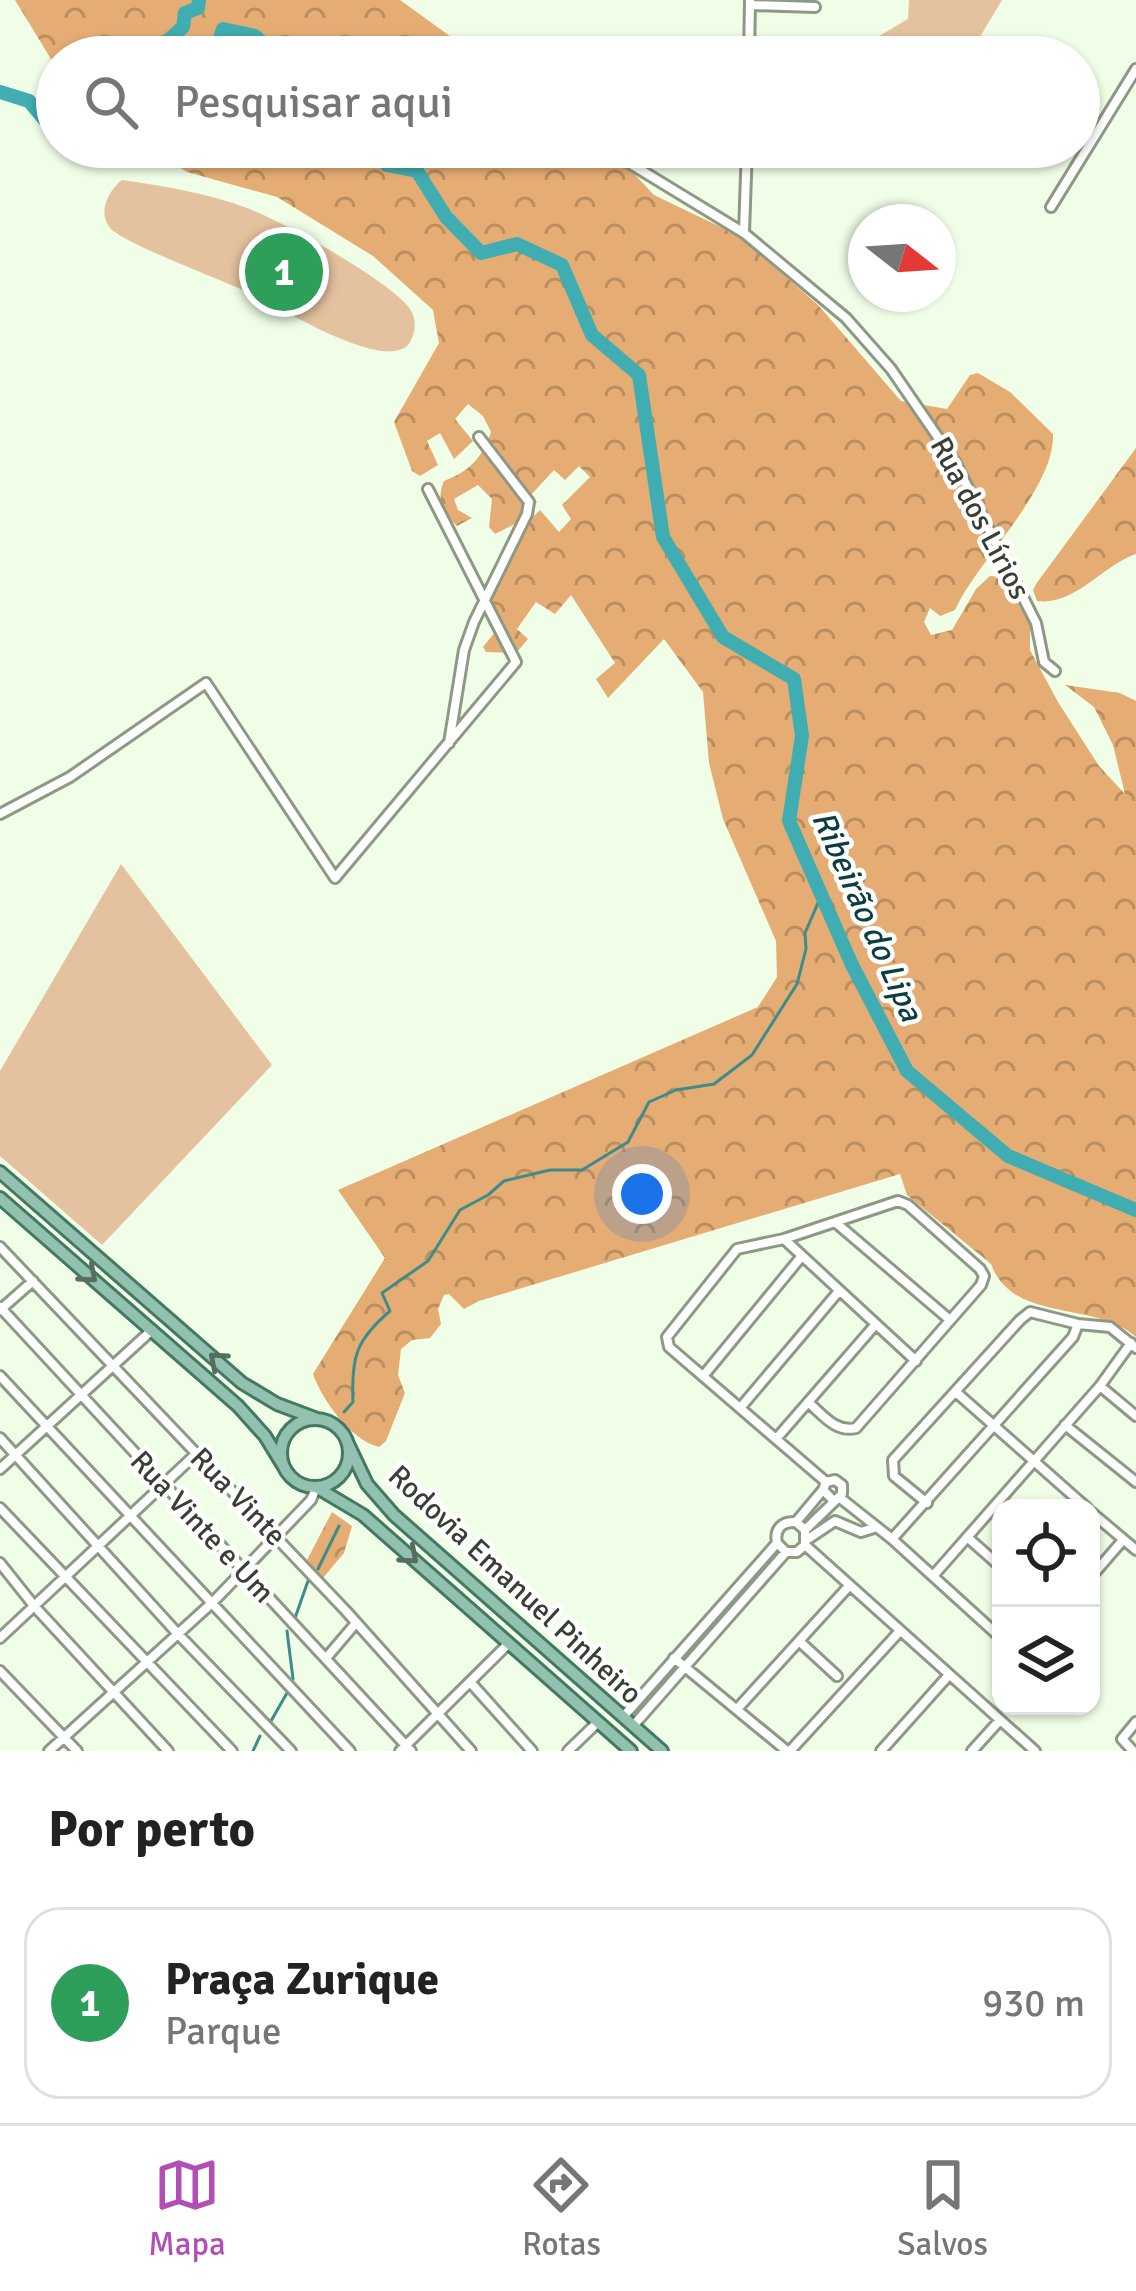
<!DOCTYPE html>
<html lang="pt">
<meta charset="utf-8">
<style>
:root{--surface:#fff;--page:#f6f6f6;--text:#222;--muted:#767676;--line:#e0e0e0;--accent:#b14fb6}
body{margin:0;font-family:Signika,sans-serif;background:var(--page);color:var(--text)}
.controls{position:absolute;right:36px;bottom:36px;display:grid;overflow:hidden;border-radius:24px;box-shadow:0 3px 9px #0004}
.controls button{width:108px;height:108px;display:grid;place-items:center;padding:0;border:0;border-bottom:3px solid var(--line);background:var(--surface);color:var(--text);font:60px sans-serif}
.compass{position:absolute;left:848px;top:204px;width:108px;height:108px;border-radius:50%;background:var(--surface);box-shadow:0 3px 9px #0004;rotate:107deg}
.you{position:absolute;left:642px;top:1194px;width:42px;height:42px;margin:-30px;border:9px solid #fff;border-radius:50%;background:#1a73e8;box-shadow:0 0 0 18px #1a73e833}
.badge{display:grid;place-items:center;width:78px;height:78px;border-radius:50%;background:var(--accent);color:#fff;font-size:39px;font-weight:700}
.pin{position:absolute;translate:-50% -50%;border:6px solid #fff;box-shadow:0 3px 12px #0006}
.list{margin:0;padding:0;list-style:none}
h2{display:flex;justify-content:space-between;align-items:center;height:156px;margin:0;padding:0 48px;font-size:51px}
h2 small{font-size:39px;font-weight:400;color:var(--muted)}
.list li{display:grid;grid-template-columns:78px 1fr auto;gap:36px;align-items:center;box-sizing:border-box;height:192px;margin:0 24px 24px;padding:0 24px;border:3px solid var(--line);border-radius:36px}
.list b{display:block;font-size:45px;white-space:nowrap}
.list p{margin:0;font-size:39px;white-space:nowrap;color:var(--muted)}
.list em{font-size:39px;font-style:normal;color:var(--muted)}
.icon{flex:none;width:66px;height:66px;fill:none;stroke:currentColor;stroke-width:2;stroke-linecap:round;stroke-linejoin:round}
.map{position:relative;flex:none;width:1136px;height:1751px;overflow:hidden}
.search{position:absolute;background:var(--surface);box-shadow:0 3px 9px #0004;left:36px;right:36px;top:36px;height:132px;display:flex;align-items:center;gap:30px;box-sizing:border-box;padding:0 42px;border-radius:66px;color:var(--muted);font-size:45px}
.sheet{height:372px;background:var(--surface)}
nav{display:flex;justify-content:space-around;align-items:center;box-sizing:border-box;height:168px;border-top:3px solid var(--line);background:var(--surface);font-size:33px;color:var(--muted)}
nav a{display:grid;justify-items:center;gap:6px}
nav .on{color:var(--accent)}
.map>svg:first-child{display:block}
.forest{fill:url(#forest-crowns)}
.park{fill:#e5c29f}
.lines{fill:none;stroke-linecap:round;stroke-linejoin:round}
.stream{stroke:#3d8c8c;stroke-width:3}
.river{stroke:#3fadb1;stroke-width:14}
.minor-casing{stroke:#8d9985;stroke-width:14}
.major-casing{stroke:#437962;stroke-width:16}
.minor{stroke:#fff;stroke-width:8}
.major{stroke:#92c1af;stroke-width:10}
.oneway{stroke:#586c60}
.labels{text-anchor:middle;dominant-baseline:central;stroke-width:9;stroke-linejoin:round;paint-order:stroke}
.street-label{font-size:30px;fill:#393f36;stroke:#fff}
.water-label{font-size:33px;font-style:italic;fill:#0b3e40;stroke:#fff}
</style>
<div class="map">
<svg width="1136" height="1751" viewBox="0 0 1136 1751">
<defs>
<pattern id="forest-crowns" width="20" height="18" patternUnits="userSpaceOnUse" patternTransform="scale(3)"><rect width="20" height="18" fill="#e5ad74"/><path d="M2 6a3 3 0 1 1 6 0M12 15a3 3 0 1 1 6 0" fill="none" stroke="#bb8e60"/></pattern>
</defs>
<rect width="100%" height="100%" fill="#f1fee7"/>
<path class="forest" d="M15 0H400L479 57H57V69Z
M146 147H609L654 195 731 232 752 247 819 306 901 401 947 409 970 375 978 373 1010 392 1053 434C1055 489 978 560 955 610L940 616 930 608 924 622 931 635 952 630 976 589 990 576 1003 577 1030 614V650L1058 702 1099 766 1125 794 1113 745 1094 707 1065 685 1120 693 1136 701V1337C1095 1300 1013 1324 991 1264L907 1195 900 1174 479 1301 464 1309 449 1294 444 1295 438 1309 441 1324 430 1338 412 1340 401 1349 398 1375 405 1393 386 1441 379 1447C351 1440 322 1400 313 1374L385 1258 338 1190 758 1007 777 977 776 941 723 819 709 763 703 692 664 639 608 698 596 679 615 663 571 595 555 614 536 602 517 629 528 639 516 653 486 652 483 647 496 631 489 626C482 589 514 534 540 510L559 532 571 519 562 505 590 477 579 466 565 480 554 470 531 495 537 502 513 525 495 534 489 527 492 499 478 485 454 499 458 510 472 518 457 526C443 514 436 499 444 481 470 471 482 458 491 432L483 416 468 404 455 419 473 441 454 459 440 433 427 441 438 465 420 476 412 471 394 422 439 343 433 310 373 256 277 197 187 172Z
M1136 448V554C1103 565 1075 606 1037 601L1033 590 1036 584Z
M332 1512 352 1526 344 1553 323 1578 307 1560Z"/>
<path class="park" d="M909 0H1002L968 57H845L854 42 867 43 908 19Z
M122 180C163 186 208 193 247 208 281 221 391 281 410 309 415 316 416 327 413 335 411 341 409 346 402 349 372 363 287 312 258 297 231 283 124 244 110 228 97 212 109 190 122 180Z
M121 864 272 1065 102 1245 0 1156V1071Z"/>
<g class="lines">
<path class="stream" d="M344 1412 353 1402C351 1357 356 1340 390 1311L382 1293 428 1261 460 1210 488 1195 504 1181 550 1170H582L628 1142 649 1102 676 1090 714 1084 752 1055 797 984 806 949 805 933 822 894
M318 1569 339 1526
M295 1618 308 1581
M287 1631 293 1679
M271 1721 287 1693
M253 1751 260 1736"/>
<path class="river" d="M162 57 165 43 183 27 185 13 198 8 199 0
M213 57 223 29 255 36 280 57
M0 92 29 101 44 119 57 122
M376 147 387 165 417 171 446 217 481 253 517 244 562 265 592 335 639 375 663 537 723 637 794 679 802 736 789 821 852 965 907 1071 1008 1156 1136 1210"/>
<g class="minor-casing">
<path id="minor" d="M750 5 815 7
M749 57 750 1
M603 147 744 233 846 318 891 369 955 462 1036 623 1044 662 1055 671
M1051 207 1136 69
M744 232 747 147
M449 743 464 650 474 622 527 514 529 502 479 437
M0 814 70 777 206 683 335 878 516 662 428 489
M835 1222 950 1320
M784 1239 916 1361
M0 1247 346 1611 471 1751
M0 1307 411 1751
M0 1310 33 1281
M704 1375 801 1257
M0 1376 350 1751
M1100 1386 1136 1416
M957 1393 1087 1508
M809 1403C823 1415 836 1433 856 1428L981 1285 984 1276 980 1269 908 1205 898 1201 784 1239 737 1249 667 1337 669 1347 826 1482
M741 1407 839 1291
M1065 1425 1136 1482
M0 1438 178 1634 291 1751
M776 1439 876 1324
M0 1469 152 1330
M839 1497 892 1539 1001 1638
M927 1503 894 1476 893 1460 1020 1320 1030 1312 1078 1324 1110 1327 1136 1348
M0 1508 232 1751
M1091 1512 1136 1550
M796 1522 822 1491
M805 1530 842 1494V1485L835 1480 826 1482 823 1490 833 1500
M967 1537 1001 1567
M808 1539 835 1521 861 1532 877 1527
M892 1539 1073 1337 1078 1324
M805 1545 1035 1751
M0 1563 35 1607 168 1751
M933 1576 1100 1386 1131 1343
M1091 1577 1123 1540
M0 1638 196 1454
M799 1641 837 1676
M327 1657 356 1623
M674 1658 787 1751
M0 1671 77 1751
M471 1683 532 1751
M738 1708 849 1586
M623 1717 777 1543C774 1529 782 1521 796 1522L805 1530V1545L797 1552H786L777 1543
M633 1726 786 1552
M49 1751 213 1602 311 1500 316 1488
M400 1751 509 1643
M568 1751 598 1722
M790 1751 899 1632
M881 1751 948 1676
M972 1751 1000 1720
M1133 1751 1122 1739 1136 1722"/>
</g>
<g class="major-casing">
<path id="major" d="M0 1172 242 1383 277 1404 317 1419
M0 1198 238 1406 265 1436 284 1467
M281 1453a34 34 0 1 1 68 0a34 34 0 1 1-68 0Z
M348 1444 367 1484 394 1515 662 1751
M316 1487 363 1515 631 1751"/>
</g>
<use href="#minor" class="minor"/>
<use href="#major" class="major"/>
</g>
<defs><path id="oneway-chevron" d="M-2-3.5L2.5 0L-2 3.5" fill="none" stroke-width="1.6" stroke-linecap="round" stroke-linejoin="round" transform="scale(3)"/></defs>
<g class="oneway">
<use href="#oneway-chevron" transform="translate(89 1275) rotate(41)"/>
<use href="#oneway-chevron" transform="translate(217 1360) rotate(-139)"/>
<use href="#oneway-chevron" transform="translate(410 1556) rotate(41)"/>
</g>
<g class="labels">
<g class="street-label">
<text transform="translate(980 518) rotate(62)">Rua dos Lírios</text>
<text transform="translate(238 1497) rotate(46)">Rua Vinte</text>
<text transform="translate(202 1527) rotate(47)">Rua Vinte e Um</text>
<text transform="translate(515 1585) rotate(43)">Rodovia Emanuel Pinheiro</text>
</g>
<g class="water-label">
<text transform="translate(867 916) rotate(66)">Ribeirão do Lipa</text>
</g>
</g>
</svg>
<div class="controls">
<button><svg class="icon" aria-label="locate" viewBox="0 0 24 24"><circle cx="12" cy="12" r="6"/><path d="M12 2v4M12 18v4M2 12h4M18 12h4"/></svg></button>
<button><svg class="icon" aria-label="layers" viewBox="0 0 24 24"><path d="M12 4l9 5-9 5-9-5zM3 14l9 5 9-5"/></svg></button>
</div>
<svg class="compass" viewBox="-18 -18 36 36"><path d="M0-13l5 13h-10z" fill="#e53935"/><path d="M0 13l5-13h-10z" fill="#767676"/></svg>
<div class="you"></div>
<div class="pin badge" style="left:284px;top:272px;background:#2e9e5b">1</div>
<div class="search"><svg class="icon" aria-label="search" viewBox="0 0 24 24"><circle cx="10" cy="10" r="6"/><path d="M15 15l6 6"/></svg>Pesquisar aqui</div>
</div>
<section class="sheet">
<h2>Por perto<small></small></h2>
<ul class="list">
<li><span class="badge" style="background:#2e9e5b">1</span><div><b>Praça Zurique</b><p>Parque</p></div><em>930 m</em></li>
</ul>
</section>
<nav>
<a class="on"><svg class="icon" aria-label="map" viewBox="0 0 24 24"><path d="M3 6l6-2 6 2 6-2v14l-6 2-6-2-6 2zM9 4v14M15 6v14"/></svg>Mapa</a>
<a><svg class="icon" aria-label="directions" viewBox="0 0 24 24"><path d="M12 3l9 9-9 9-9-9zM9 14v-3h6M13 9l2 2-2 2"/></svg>Rotas</a>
<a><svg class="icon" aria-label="saved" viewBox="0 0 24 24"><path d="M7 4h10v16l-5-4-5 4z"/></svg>Salvos</a>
</nav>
